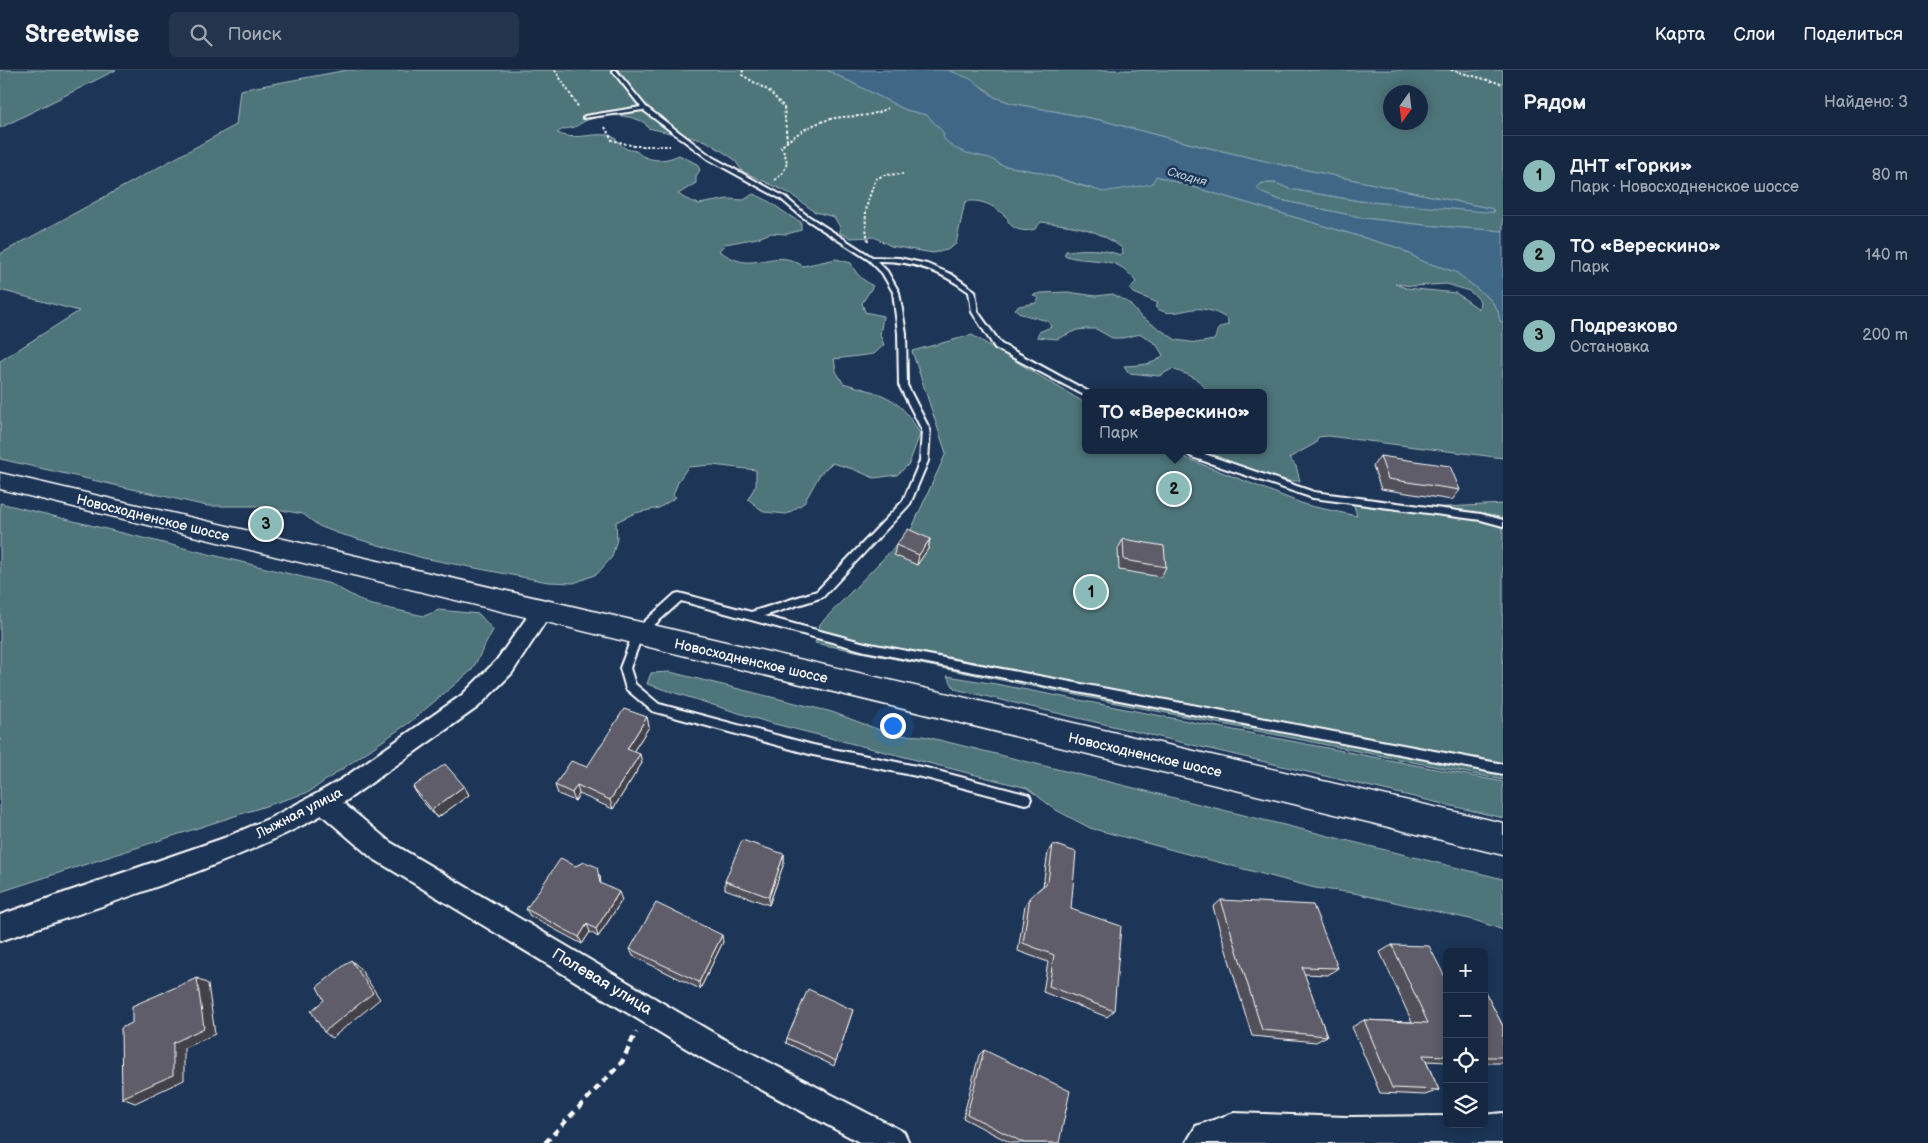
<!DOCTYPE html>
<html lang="ru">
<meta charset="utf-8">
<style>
:root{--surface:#162841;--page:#23344c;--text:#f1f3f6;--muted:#9ea6b1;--line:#35445a;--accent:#8bbbb9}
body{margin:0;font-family:"Balsamiq Sans",sans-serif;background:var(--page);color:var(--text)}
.controls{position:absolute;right:15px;bottom:15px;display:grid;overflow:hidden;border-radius:8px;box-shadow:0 2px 12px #0003}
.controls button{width:45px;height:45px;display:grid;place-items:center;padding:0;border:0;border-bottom:1px solid var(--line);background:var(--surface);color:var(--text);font:25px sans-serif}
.compass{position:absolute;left:1383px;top:15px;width:45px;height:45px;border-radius:50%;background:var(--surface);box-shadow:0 2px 12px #0003;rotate:194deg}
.you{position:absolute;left:892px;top:655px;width:18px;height:18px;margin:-12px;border:4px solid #fff;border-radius:50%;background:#1a73e8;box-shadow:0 0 0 8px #1a73e833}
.badge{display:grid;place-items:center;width:32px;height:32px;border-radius:50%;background:var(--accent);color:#111;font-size:16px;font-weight:700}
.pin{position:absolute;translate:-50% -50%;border:2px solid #fff;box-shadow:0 1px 5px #0006}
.popup{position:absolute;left:1082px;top:319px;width:185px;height:65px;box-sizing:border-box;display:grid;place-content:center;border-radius:8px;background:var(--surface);filter:drop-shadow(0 1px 4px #0005);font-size:16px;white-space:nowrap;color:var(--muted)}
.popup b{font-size:19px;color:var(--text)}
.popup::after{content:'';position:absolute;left:50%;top:100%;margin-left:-10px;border:10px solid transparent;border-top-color:var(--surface)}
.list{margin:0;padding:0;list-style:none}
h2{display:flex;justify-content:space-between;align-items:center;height:65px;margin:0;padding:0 20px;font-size:21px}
h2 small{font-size:16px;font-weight:400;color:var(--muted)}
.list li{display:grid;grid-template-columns:32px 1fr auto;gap:15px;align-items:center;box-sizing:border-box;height:80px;padding:0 20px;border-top:1px solid var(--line)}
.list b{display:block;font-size:19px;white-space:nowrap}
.list p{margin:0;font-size:16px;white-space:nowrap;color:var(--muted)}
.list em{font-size:16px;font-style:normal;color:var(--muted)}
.icon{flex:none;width:28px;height:28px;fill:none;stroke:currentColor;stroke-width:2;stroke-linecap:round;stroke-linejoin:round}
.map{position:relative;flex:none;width:1503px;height:1073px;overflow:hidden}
header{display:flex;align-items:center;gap:30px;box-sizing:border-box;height:70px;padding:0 25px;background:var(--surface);border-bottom:1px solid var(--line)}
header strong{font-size:24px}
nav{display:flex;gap:28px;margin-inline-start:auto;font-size:18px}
.search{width:350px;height:45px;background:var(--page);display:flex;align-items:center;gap:12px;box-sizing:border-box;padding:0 18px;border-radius:8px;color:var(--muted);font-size:19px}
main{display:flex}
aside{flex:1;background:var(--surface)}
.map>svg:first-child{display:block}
.green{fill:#4d757a;stroke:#a6babc;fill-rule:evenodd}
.water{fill:#3f6886;stroke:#8ca4b6}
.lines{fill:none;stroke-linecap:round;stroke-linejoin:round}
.service-casing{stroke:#fff;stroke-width:4}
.minor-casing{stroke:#fff;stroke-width:4}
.secondary-casing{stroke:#fff;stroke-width:3}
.path-far1{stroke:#fff;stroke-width:2;stroke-dasharray:2.5 2;stroke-linecap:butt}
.path{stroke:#fff;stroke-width:4.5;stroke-dasharray:7 5;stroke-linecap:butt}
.service{fill:#1d3557;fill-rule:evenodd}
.minor{fill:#1d3557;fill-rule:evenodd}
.secondary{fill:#1d3557;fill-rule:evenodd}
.wall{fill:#51505a;stroke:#fff}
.shaded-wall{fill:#42414a;stroke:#fff}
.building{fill:#5e5d69;stroke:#fff}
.labels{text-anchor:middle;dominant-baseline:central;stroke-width:5;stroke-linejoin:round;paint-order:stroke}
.far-water-label{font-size:12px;font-style:italic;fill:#b2c3cf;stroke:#1d3557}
.street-label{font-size:14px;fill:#fff;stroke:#1d3557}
.near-street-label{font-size:16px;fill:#fff;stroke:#1d3557}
</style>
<header>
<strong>Streetwise</strong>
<div class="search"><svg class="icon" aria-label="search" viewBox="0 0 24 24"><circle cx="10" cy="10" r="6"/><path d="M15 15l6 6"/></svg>Поиск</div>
<nav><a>Карта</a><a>Слои</a><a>Поделиться</a></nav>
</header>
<main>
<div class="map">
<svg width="1503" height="1073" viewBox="0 0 1503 1073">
<rect width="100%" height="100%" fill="#1d3557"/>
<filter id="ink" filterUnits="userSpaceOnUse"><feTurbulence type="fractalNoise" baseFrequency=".02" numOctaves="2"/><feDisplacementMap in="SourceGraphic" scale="10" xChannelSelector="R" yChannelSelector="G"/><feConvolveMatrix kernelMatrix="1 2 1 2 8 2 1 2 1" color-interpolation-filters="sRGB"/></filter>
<g filter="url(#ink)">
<path class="green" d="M0 0H116L0 58Z
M347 0H827L906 40 927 45 967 83 991 88 1001 95 1039 102 1089 118 1156 106 1399 178 1422 191 1456 202 1491 230 1498 241 1500 251 1503 252V388L1328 366 1318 367 1316 373 1289 388 1296 396 1300 411H1288L1221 389 1207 380H1263V323H1208C1200 307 1188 305 1172 299L1159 306 1129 303 1124 296C1137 295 1155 296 1163 285L1156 274 1141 264 1122 268H1112L1096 259H1086L1077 260 1057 269 1037 267 1039 262 1051 257 1048 251 1021 244 1015 239 1019 236 1036 233 1039 229 1033 225 1041 223 1068 222 1096 226 1113 224 1128 232 1140 246 1176 270 1197 273 1214 270C1219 260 1214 258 1228 255V250C1221 243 1203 237 1194 239 1180 241 1168 247 1155 237L1158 233 1134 223 1129 219 1136 212C1133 208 1129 203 1125 200 1109 186 1082 193 1064 185L1066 181C1085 179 1102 178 1120 185L1123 183 1122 178C1094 157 1075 156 1041 152L1035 159C1027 162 1015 161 1009 153 1006 148 1010 150 1005 146 995 136 979 128 965 132L956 174 947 180 933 183 891 176 874 167 851 168 840 163V157L834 147 815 142 789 123 742 101 734 89 706 71 648 58 645 53C627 43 604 44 585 51 581 53 578 55 575 57 567 59 563 58 557 63 574 71 589 63 607 65 617 66 617 73 625 78 628 80 632 80 636 81 639 83 641 86 645 87 657 92 668 90 679 85L697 94 700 100 696 106V113L678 124 686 129 699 134 728 129 744 130 753 124C772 130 783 144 801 152V160L787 164 771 163 758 168 725 174 719 181C727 186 736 191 745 192 769 193 780 181 803 196L836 189 851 193C856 205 863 210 873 216L862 233 865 242 883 246 880 265 884 275 874 284 834 289 836 301 843 313C883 325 898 324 920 364L909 394 897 405 874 408 853 399 832 393 820 404 804 433 787 444 764 442 748 429 756 415V400L712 395 688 397 679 410 673 425 676 427 659 438 635 443 616 452 617 469 612 487 597 504 574 513 548 512 423 488 337 463 319 456 303 444 259 436H207L0 389V291L79 241 0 220V184L236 55 240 20ZM1395 214 1413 216 1447 214 1469 221 1477 227 1480 231 1479 239 1456 223 1406 218Z
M948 0H1503V161L1424 155 1364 148 1280 130 1262 123 1257 119 1262 113H1276L1290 119 1360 131 1494 142 1493 139 1278 94 1179 71 1100 50 1011 33 994 27 989 21ZM1390 22H1420V52H1390Z
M972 265 1085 333V380H1172L1186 388 1306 435 1357 446 1351 426 1427 438 1503 434V710L815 573 820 554 911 460 946 383 912 281Z
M0 433 331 514 368 534 424 546 439 540 479 544 493 560 472 600 410 652 309 722 0 822Z
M670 602 832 642 893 665 923 666 1503 809V860L1474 850 1354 823 1315 818 1090 758 1056 740 1027 718 767 652 647 614 651 603Z
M947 606 996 614 1503 712V748L955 619Z"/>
<path class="water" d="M827 0H948L973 10 994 27 1011 33 1100 50 1179 71 1278 94 1493 139 1494 142H1486L1360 131 1290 119 1276 113H1262L1257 118 1262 123 1280 130 1364 148 1424 155 1503 161V252L1500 251 1498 241 1491 230 1456 202 1422 191 1399 178 1156 106 1152 114 1103 122 1039 102 1001 95 990 88 967 83 954 78 944 69 943 62 927 45 906 40Z"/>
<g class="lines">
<g class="service-casing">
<path id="service" d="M612 0H616L646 37 712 87 785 127 805 144 872 187 899 188 927 194 951 204 975 221 978 242 1001 274 1091 323H1085L1084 325 995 278 972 242 969 222C941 201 912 190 877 191L887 201 899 222 906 263 907 315 930 360 928 391 910 434 823 527 764 546 865 573 1503 694V704L865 581 681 531 642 566 630 598 635 614 659 634 813 675 926 698 1025 724 1029 725 1031 729 1029 733 1025 734 926 708 813 685 652 641 626 619 620 598 634 561 675 524 679 523 751 542 817 521 903 431 920 391 922 360 899 315 898 263 893 222 882 203 869 190 801 146 781 129 708 89 643 40 583 48 585 46 641 37Z
M1182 380H1193L1314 422 1481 444 1503 450V456L1481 450 1313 428 1192 387Z"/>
</g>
<g class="minor-casing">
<path id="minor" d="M542 533 549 536 552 541 549 546 512 603 478 637 343 733 390 772 722 968 904 1062 909 1073H861L702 988 372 788 322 745C223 799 107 833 0 871V845L224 768 270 748 316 724 342 709 462 625 496 591 535 536Z
M1234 1043 1346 1047 1447 1046V1054H1484V1045L1503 1043V1073H1186L1196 1056Z"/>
</g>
<g class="secondary-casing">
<path id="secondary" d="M0 403 1503 753V785L0 419Z"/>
</g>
<path class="path-far1" d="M555 0 579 38
M743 0 742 5 769 21 784 37 787 71
M1451 0 1503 14
M605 57 612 70 634 76H670
M775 110C788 99 790 92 781 77 796 63 815 52 835 48 854 45 870 48 888 38
M868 171C863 144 866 134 876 109L884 105 903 104"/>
<path class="path" d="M545 1073 622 992 636 962"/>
<use href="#service" class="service"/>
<use href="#minor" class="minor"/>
<use href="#secondary" class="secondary"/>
</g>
<path class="wall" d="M1380 386 1460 420 1452 430 1381 419 1373 396Z
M930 469 928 479 917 495 894 485 896 475Z
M1123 469 1166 497 1161 507 1119 500 1118 479Z
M647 647 649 657 633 682 642 693 613 739 579 724 575 731 558 724 555 715 587 697Z
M464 716 469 725 437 748 418 726 413 717Z
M1053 774 1071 839 1114 941 1107 947 1043 922 1048 892 1018 881 1025 835 1030 827 1043 816 1048 782Z
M784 784V793L769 835 725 819V811Z
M575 796 600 805 601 814 622 830 598 867 590 862 582 874 530 846 526 839Z
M1221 830 1338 898 1328 905 1304 904 1327 966 1316 972 1252 966 1213 837Z
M723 872 700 919 633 886 630 879Z
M1392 875 1446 909H1447V992L1426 991 1439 1020 1425 1025 1380 1023 1352 957 1364 950 1412 952 1380 882Z
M1484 920 1503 956V993H1484Z
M853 940 834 996 786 973 787 968Z
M984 980 1059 1073H1011L963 1048 979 985Z"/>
<path class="shaded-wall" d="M930 469 928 479 917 495 919 485Z
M647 647 649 657 629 688 627 679Z
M640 684 642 693 613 739 610 730Z
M577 715 579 724 575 731 572 723Z
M464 716 469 725 437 748 432 740Z
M784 784V793L769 835V827Z
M619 822 622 830 598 867 596 859Z
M587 854 590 862 582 874 579 867Z
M722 865 723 872 700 919 699 912Z
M351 890 359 897 380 929 332 968 324 962Z
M197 908 208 914 215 964 184 978V1010L135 1033 122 1028 173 973Z"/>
<path class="building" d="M1380 386 1450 396 1460 420 1388 409Z
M908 459 930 469 919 485 896 475Z
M1123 469 1164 476 1166 497 1124 490Z
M624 639 647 647 627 679 640 684 610 730 577 715 572 723 555 715 571 691 587 697Z
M445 694 464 716 432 740 413 717Z
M742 770 784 784 769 827 725 811Z
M1053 774 1076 782 1071 839 1121 856 1114 941 1049 916 1054 885 1023 873 1030 827 1048 812Z
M561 788 575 796 585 792 597 797 600 813 619 822 596 859 587 854 579 867 526 839Z
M1221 830 1313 835 1338 898 1302 897 1327 966 1262 960Z
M656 833 722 865 699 912 630 879Z
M1392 875 1429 876 1446 909H1447V986L1423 985 1439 1020 1392 1018 1364 950 1428 953Z
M351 890 373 923 324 962 311 941 324 930 317 917Z
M197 908 204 958 173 973V1005L122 1028 121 958 132 953V936Z
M808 919 853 940 836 991 787 968Z
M1484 920 1503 956V987H1484Z
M984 980 1070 1021 1059 1073H1024L967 1044Z"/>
</g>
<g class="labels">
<g class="far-water-label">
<text transform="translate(1187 107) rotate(16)">Сходня</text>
</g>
<g class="street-label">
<text transform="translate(153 448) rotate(14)">Новосходненское шоссе</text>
<text transform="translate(751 591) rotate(13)">Новосходненское шоссе</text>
<text transform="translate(1145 685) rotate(13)">Новосходненское шоссе</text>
<text transform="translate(299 743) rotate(-27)">Лыжная улица</text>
</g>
<g class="near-street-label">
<text transform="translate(602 912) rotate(31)">Полевая улица</text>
</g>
</g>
</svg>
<div class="controls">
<button>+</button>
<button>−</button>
<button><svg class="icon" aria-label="locate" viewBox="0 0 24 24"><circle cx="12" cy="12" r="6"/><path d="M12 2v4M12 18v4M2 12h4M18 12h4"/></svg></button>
<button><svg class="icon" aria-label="layers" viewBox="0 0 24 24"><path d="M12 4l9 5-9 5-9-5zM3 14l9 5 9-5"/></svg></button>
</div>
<svg class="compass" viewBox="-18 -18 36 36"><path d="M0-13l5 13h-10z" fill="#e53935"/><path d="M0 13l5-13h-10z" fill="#9ea6b1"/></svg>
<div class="you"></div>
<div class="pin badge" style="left:1091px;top:522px">1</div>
<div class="pin badge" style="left:1174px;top:419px">2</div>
<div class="popup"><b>ТО «Верескино»</b>Парк</div>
<div class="pin badge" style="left:266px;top:454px">3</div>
</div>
<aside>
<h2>Рядом<small>Найдено: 3</small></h2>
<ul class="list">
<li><span class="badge">1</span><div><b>ДНТ «Горки»</b><p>Парк · Новосходненское шоссе</p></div><em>80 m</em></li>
<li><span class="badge">2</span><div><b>ТО «Верескино»</b><p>Парк</p></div><em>140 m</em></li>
<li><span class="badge">3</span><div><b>Подрезково</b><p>Остановка</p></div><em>200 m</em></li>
</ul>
</aside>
</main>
